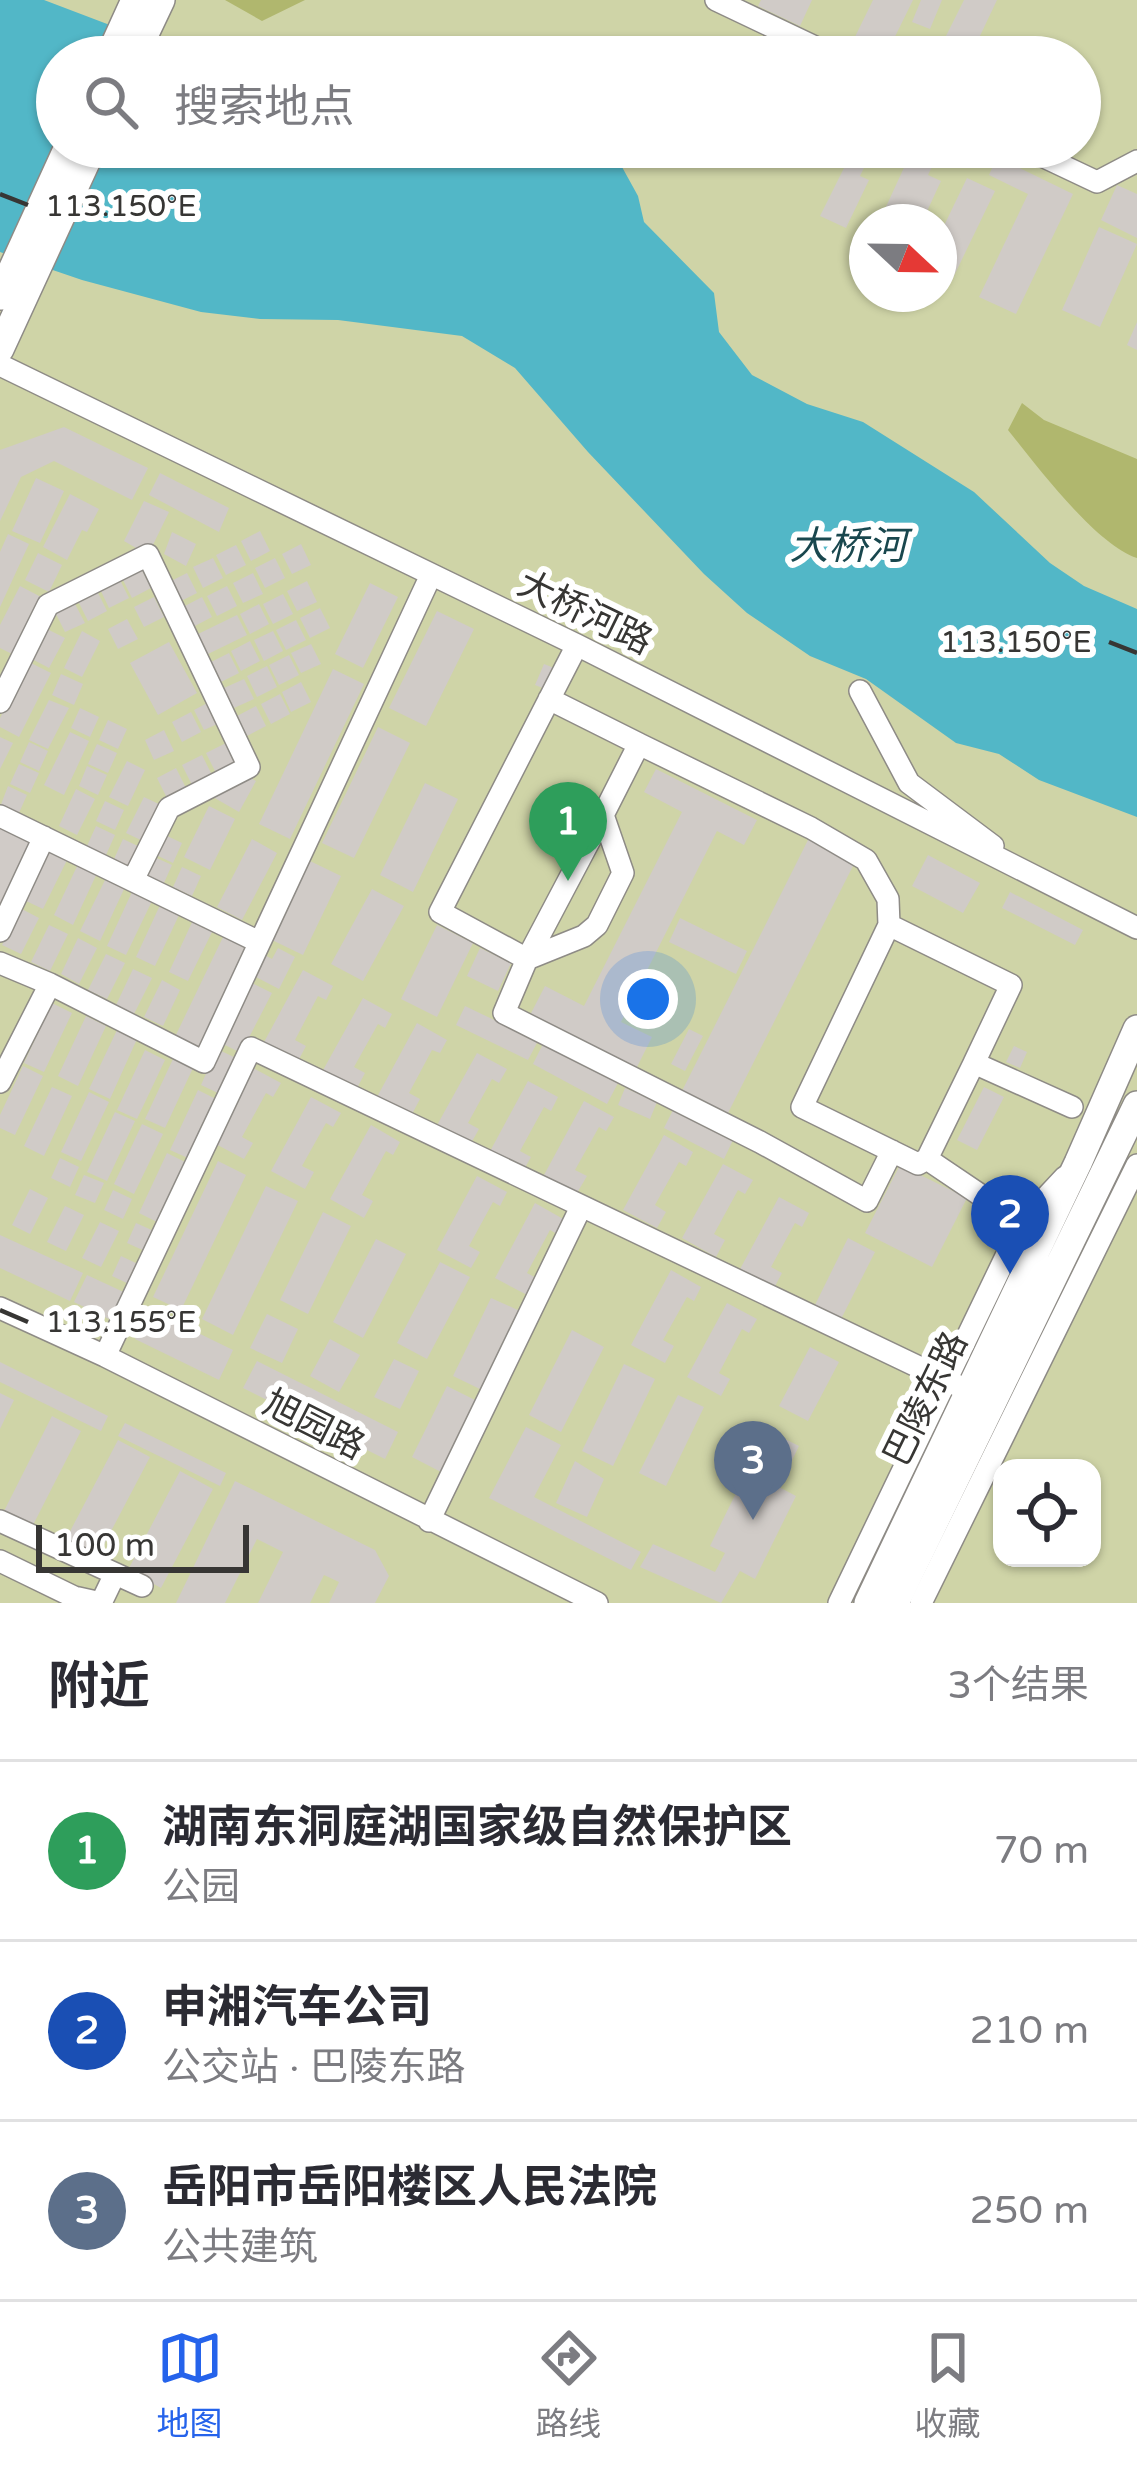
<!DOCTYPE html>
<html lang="zh">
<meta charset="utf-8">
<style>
:root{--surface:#fff;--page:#f7f7f7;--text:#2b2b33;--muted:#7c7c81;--line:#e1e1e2;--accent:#2563eb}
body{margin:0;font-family:"Varela Round","Noto Sans SC",sans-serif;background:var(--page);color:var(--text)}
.controls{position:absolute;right:36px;bottom:36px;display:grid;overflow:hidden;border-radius:24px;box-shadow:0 3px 9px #0004}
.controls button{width:108px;height:108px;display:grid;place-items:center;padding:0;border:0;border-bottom:3px solid var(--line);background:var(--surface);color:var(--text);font:60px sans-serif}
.compass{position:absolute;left:849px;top:204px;width:108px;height:108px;border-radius:50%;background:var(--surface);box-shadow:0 3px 9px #0004;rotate:112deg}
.scale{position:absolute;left:36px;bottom:30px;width:213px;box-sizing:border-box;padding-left:12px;border:6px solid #373634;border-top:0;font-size:33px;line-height:42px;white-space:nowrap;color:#373634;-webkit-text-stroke:9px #fff;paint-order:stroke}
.you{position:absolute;left:648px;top:999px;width:42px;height:42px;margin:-30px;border:9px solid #fff;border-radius:50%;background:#1a73e8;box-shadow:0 0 0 18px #1a73e833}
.badge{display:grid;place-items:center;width:78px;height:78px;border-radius:50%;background:var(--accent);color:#fff;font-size:39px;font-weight:700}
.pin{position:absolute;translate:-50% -99px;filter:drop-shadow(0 3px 6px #0008)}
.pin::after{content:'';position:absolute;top:63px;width:42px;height:36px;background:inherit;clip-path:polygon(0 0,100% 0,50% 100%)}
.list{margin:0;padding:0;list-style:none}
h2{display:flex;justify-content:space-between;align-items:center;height:156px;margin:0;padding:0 48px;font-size:51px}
h2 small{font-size:39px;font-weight:400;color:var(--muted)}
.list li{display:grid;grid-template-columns:78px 1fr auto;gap:36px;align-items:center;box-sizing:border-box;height:180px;padding:0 48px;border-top:3px solid var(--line)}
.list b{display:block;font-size:45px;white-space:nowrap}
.list p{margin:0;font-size:39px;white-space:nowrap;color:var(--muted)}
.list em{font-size:39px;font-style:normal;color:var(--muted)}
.icon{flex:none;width:66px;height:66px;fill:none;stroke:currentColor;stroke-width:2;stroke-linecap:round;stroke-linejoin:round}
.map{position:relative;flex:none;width:1137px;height:1603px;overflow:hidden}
.search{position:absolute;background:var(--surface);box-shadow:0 3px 9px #0004;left:36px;right:36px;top:36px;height:132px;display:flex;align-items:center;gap:30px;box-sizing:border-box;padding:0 42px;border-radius:66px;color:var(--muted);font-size:45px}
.sheet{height:696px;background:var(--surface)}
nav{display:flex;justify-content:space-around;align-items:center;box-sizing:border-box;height:168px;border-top:3px solid var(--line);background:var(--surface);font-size:33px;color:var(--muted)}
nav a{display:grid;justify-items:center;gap:6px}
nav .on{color:var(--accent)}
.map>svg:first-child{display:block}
.green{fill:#cfd4a7;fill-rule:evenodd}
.forest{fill:#b0b76e}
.water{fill:#52b7c7}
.building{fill:#d0cbc7}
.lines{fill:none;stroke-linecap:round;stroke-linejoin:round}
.minor-casing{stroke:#8e8b86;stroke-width:24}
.major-casing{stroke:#8e8b86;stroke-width:30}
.minor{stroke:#fff;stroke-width:21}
.major{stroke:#fff;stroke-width:27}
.ticks{fill:none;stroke:#373634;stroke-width:4.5}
.labels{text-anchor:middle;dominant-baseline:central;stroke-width:12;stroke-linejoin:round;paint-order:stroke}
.street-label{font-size:36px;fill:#373634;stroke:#fff}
.water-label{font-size:39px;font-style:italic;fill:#19474e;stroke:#fff}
.ticks-label{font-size:30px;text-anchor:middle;fill:#373634;stroke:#fff;stroke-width:12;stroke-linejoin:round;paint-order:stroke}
</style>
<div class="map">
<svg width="1137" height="1603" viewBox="0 0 1137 1603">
<rect width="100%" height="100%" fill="#f8f4ef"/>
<path class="green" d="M0 0H1137V1603H0ZM57 57H1080V147H57ZM867 222H939V294H867ZM1002 1468H1092V1558H1002Z"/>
<path class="forest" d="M225 0H305L262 21Z
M1022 403 1044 420 1137 459V558C1095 544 1037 466 1008 430Z"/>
<path class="water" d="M0 0H44L194 57H57V147H611L638 196 644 222 714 293 719 332 752 375 807 404 863 422 974 492 1050 563 1084 586 1137 609V817L1039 780 999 754 956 743 866 679 810 656 747 613 704 574 588 452 515 368 462 336 338 320 260 319 201 312 82 280 0 252Z"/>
<path class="building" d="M761 0H812L800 26 758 6Z
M873 0H913L885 57 852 43Z
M921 0H942L930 29 912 22Z
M964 0H997L970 57H917L926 39 941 46Z
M845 147H874L860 176 869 180 846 228 820 216 844 168 836 164Z
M913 148 936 158 928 175 941 181 922 222H879Z
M997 157 1073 194 1016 314 979 297 1028 194 989 175Z
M967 178 995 191 952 280 939 274V236Z
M1117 185 1137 194V238L1101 220Z
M1099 227 1137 244 1100 327 1062 310Z
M1137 322V350L1127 345Z
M64 427 148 468 132 500 54 461 21 477 0 521V450Z
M160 473 229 508 219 532 149 495Z
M36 478 64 491 40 543 12 531Z
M70 494 99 509 87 532 82 530 67 560 43 547Z
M144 501 169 512 148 555 124 541Z
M260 531 270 551 251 561 241 541Z
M172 532 196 544 186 566 164 554Z
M8 534 29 544 0 607V552Z
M301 544 311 565 292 574 282 554Z
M236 545 246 565 226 575 216 555Z
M38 553 62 565 49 592 25 580Z
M213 558 223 578 203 588 193 567Z
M275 558 285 578 265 588 255 568Z
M141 568 151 588 132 598 122 578Z
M187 573 197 593 177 603 167 583Z
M253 573 263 594 243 603 233 583Z
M119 578 129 598 109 608 99 587Z
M307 581 317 602 297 611 287 591Z
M370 583 398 597 363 668 335 654Z
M20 586 45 599 16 656 0 648V625Z
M227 586 237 606 217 616 207 596Z
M97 591 107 611 88 621 78 601Z
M283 594 293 614 273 624 263 604Z
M154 597 164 617 144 627 134 607Z
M202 597 212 617 193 627 183 607Z
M74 602 85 623 65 632 55 612Z
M259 604 269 624 250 634 240 614Z
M320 608 330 628 310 638 300 618Z
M437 611 474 629 426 726 389 708Z
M237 615 247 635 206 655 196 635Z
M127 619 138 639 118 649 108 629Z
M296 620 306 640 286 650 276 630Z
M45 628 65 638 49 668 30 658Z
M82 631 100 641 82 677 64 668Z
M273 631 283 651 264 661 254 640Z
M250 641 260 661 241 671 231 651Z
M169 642 197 693 158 715 130 663Z
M311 644 321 664 301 673 291 653Z
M229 653 239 673 219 683 209 663Z
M289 655 299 675 279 685 269 665Z
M29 662 51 673 19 737 0 727V718Z
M544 664 554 668 545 689 535 685Z
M267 666 277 687 257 697 247 676Z
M333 669 364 684 290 839 259 824Z
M61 674 83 684 74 705 52 695Z
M244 679 254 699 234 708 224 688Z
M301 682 311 702 291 712 282 692Z
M280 694 290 714 271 724 261 704Z
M49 700 69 708 48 749 29 740Z
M213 700 224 721 204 730 194 710Z
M256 706 266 726 247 736 237 716Z
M80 708 99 717 90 737 71 728Z
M191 712 201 732 182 742 172 722Z
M108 720 127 729 118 749 99 740Z
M378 727 410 743 354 858 322 843Z
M164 730 174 751 154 760 145 740Z
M70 732 89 741 64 795 44 785Z
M0 737 13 743 0 769Z
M29 742 48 751 39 771 20 762Z
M226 743 236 763 216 773 206 753Z
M97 744 117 753 108 773 88 764Z
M202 755 212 775 192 785 182 765Z
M127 761 145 770 128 806 109 797Z
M19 764 39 773 30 793 10 784Z
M87 766 107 775 98 795 79 786Z
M176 768 186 788 167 798 157 778Z
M656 769 757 820 744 845 717 831 621 1022 652 1037 634 1073 528 1019 545 986 584 1006 682 812 644 792Z
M247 776 256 781 239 812 213 797 218 787Z
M425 783 458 799 413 892 380 875Z
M8 786 27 795 18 815 0 807Z
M76 789 95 799 77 835 59 826Z
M144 797 163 806 145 842 126 833Z
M105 801 124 810 115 830 96 821Z
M209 806 235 819 210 870 184 857Z
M96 826 115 835 106 855 87 846Z
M0 827 33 843 0 911Z
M163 834 182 843 173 863 154 854Z
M810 836 856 860 728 1113 682 1091Z
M123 839 142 848 134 868 114 859Z
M252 839 277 853 242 920 217 907Z
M49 847 69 856 43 909 24 900Z
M928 855 980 883 963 913 912 886Z
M152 856 172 865 163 885 143 876Z
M310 861 341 876 303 955 272 940Z
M79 862 98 871 73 925 54 915Z
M182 867 201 876 192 896 173 887Z
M106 878 125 887 100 941 80 931Z
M372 889 404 906 363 981 331 964Z
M132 892 152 901 126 955 107 946Z
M1010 892 1083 930 1075 945 1002 908Z
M161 903 180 913 155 966 136 957Z
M20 908 39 918 21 954 2 945Z
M194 918 214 928 188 981 169 972Z
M680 918 747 951 736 974 669 942Z
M49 925 68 934 50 971 31 962Z
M437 925 473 943 437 1017 401 999Z
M224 935 249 947 197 1053 173 1041Z
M78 938 97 948 79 984 61 974Z
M278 948 295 957 279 989 250 974 261 953 272 959Z
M480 948 511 963 498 991 467 976Z
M106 954 125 963 107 999 88 990Z
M133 969 152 978 134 1014 116 1005Z
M303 970 333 986 326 1000 318 996 295 1040 306 1046 297 1063 263 1044Z
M162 980 180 990 163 1026 144 1017Z
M250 982 272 993 241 1053 219 1042Z
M363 998 392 1014 385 1028 378 1024 354 1067 365 1073 356 1090 322 1072Z
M52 1003 72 1013 44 1072 24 1063Z
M465 1006 538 1041 528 1060 456 1025Z
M86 1016 106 1026 78 1086 58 1076Z
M417 1023 447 1040 440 1053 432 1050 409 1093 420 1099 411 1116 377 1097Z
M689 1029 703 1036 685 1071 671 1064Z
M117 1030 137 1039 110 1099 89 1089Z
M543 1044 618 1083 607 1104 533 1064Z
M1014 1046 1027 1052 1020 1068 1006 1062Z
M217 1049 236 1058 220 1094 201 1085Z
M145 1050 165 1060 137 1119 117 1110Z
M477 1053 507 1069 499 1083 492 1079 468 1123 479 1129 470 1145 436 1127Z
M173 1059 193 1068 165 1128 145 1119Z
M23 1066 43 1076 15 1135 0 1128V1115Z
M251 1067 281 1083 273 1097 266 1093 242 1137 253 1143 244 1159 210 1141Z
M528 1081 558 1097 551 1111 544 1107 520 1151 531 1157 522 1173 488 1155Z
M52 1087 72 1096 44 1156 24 1146Z
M984 1087 1004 1097 977 1150 957 1140Z
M625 1088 657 1102 650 1119 618 1105Z
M198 1090 218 1100 190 1159 170 1150Z
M89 1092 109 1102 81 1161 61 1152Z
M311 1097 341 1113 333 1127 326 1123 302 1166 314 1172 305 1189 271 1171Z
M584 1101 614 1117 606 1131 599 1127 575 1170 587 1176 577 1193 544 1175Z
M673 1110 733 1140 724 1159 664 1128Z
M115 1112 135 1121 107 1181 87 1172Z
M142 1124 163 1134 134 1194 114 1184Z
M371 1125 400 1142 393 1155 386 1151 362 1195 373 1201 364 1218 330 1199Z
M664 1135 693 1152 686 1166 679 1162 655 1205 666 1212 657 1228 623 1210Z
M167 1153 187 1163 159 1223 139 1213Z
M60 1158 79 1167 70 1187 51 1178Z
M218 1161 246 1175 181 1310 153 1297Z
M723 1164 753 1180 745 1194 738 1190 714 1234 725 1240 716 1257 682 1238Z
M900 1165 967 1198 932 1267 865 1233Z
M84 1175 104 1183 95 1203 75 1195Z
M477 1176 507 1192 500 1206 493 1202 469 1246 480 1252 471 1268 437 1250Z
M266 1186 298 1201 233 1335 202 1319Z
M30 1189 48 1198 30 1234 12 1225Z
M113 1190 132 1199 123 1219 104 1210Z
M779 1197 809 1213 802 1227 795 1223 771 1267 782 1273 773 1290 739 1271Z
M535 1203 565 1220 557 1234 550 1230 527 1273 538 1279 529 1296 495 1278Z
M65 1206 84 1215 66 1251 47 1242Z
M323 1212 351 1226 308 1314 280 1300Z
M100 1222 119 1231 101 1267 82 1258Z
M136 1223 156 1232 147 1252 127 1243Z
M0 1235 83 1273 70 1301 0 1268Z
M848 1238 875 1252 839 1323 814 1307Z
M376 1239 406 1254 363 1338 333 1322Z
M121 1256 140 1265 131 1285 112 1276Z
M440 1262 470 1277 427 1359 397 1343Z
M671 1270 701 1287 694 1301 687 1297 663 1340 674 1346 665 1363 631 1345Z
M87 1275 130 1295 117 1323 74 1302Z
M491 1298 520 1311 482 1390 453 1376Z
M727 1303 757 1319 749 1333 742 1329 719 1373 730 1379 721 1396 687 1377Z
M149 1309 233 1350 219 1380 135 1339Z
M267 1314 298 1329 282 1363 250 1348Z
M572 1330 604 1347 561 1432 529 1415Z
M330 1339 360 1355 339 1392 310 1376Z
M810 1347 839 1362 808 1421 779 1406Z
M394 1359 419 1371 400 1409 374 1397Z
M257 1361 398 1432 385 1459 243 1388Z
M0 1362 108 1416 101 1431 0 1382Z
M624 1364 655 1379 613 1466 582 1451Z
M447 1386 477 1401 441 1472 412 1457Z
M0 1393 14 1400 0 1429Z
M678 1395 704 1407 666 1486 639 1473Z
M52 1416 81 1431 31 1529 2 1515Z
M125 1423 226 1473 220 1486 118 1436Z
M526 1427 561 1445 534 1497 641 1552 631 1570 489 1498Z
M767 1430 799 1446 779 1487 796 1496 755 1579 740 1571 721 1603 640 1567 653 1544 715 1572 725 1553 710 1546Z
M118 1440 150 1457 98 1556 66 1539Z
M575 1461 604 1479 587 1517 556 1503Z
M180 1471 213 1489 161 1588 128 1570Z
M235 1481 375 1550 389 1576 375 1603H329L339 1582 324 1575 310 1603H258L283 1552 257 1539 225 1603H176Z"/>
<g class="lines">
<g class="minor-casing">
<path id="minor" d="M716 0 836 57
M1023 147 1097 182 1137 161
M0 365 577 645 1137 928
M860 691 909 783 993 846
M549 699 639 744 603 815 623 873 597 925 584 936 527 959 440 912 577 645
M0 702 48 605 148 555 249 767 169 808 133 880
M639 744 811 828 866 860 888 899 889 925
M603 815 527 959 504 1013 760 1142 867 1201 892 1151
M0 816 259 942
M0 931 44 837
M0 963 50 984
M0 1082 50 984 204 1062 431 575
M927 1159 974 1063
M1022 1223 927 1159 918 1164 802 1107 889 925 1011 985 974 1063 1072 1107
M0 1308 105 1356 597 1603
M105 1356 251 1048 969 1391
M0 1521 142 1586
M429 1521 580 1209
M0 1561 74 1597 101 1603 115 1574
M839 1603 1022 1223 1065 1177
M921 1603 1137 1165"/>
</g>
<g class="major-casing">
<path id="major" d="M109 57 135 0
M134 57 161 0
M0 296 68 147
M0 349 93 147
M868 1603 1078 1163 1137 1029
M895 1603 1137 1105"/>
</g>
<use href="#minor" class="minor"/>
<use href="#major" class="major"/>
</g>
<path class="ticks" d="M0 194 28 205M1109 642 1137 653M0 1310 28 1322"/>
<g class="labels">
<g class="street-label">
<text transform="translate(585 613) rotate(26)">大桥河路</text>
<text transform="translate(926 1399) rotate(-64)">巴陵东路</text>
<text transform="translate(314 1425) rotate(27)">旭园路</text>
</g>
<g class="water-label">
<text x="848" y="546">大桥河</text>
</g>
</g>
<g class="ticks-label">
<text x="121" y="216">113.150°E</text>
<text x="1016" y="652">113.150°E</text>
<text x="121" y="1332">113.155°E</text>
</g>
</svg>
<div class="controls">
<button><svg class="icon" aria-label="locate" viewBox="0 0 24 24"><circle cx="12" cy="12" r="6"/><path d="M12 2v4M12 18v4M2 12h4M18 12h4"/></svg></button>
</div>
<svg class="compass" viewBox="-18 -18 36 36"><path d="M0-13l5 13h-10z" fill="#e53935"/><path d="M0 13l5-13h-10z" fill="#7c7c81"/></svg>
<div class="scale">100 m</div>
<div class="you"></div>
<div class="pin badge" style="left:568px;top:881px;background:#2e9e5b">1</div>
<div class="pin badge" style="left:1010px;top:1274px;background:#1a4fb4">2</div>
<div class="pin badge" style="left:753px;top:1520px;background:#5c6f8a">3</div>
<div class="search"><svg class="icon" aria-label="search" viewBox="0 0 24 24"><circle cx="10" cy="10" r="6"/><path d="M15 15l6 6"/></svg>搜索地点</div>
</div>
<section class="sheet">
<h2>附近<small>3个结果</small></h2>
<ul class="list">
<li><span class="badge" style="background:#2e9e5b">1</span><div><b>湖南东洞庭湖国家级自然保护区</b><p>公园</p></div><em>70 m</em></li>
<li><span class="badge" style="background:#1a4fb4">2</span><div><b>申湘汽车公司</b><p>公交站 · 巴陵东路</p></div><em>210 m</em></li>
<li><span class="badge" style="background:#5c6f8a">3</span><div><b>岳阳市岳阳楼区人民法院</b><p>公共建筑</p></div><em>250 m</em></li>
</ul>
</section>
<nav>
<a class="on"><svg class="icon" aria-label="map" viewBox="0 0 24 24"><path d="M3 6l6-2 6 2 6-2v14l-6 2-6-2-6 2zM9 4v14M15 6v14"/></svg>地图</a>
<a><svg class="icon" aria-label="directions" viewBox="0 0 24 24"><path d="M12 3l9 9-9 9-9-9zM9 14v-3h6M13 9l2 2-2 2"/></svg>路线</a>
<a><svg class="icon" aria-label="saved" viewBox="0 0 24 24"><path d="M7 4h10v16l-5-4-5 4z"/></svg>收藏</a>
</nav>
